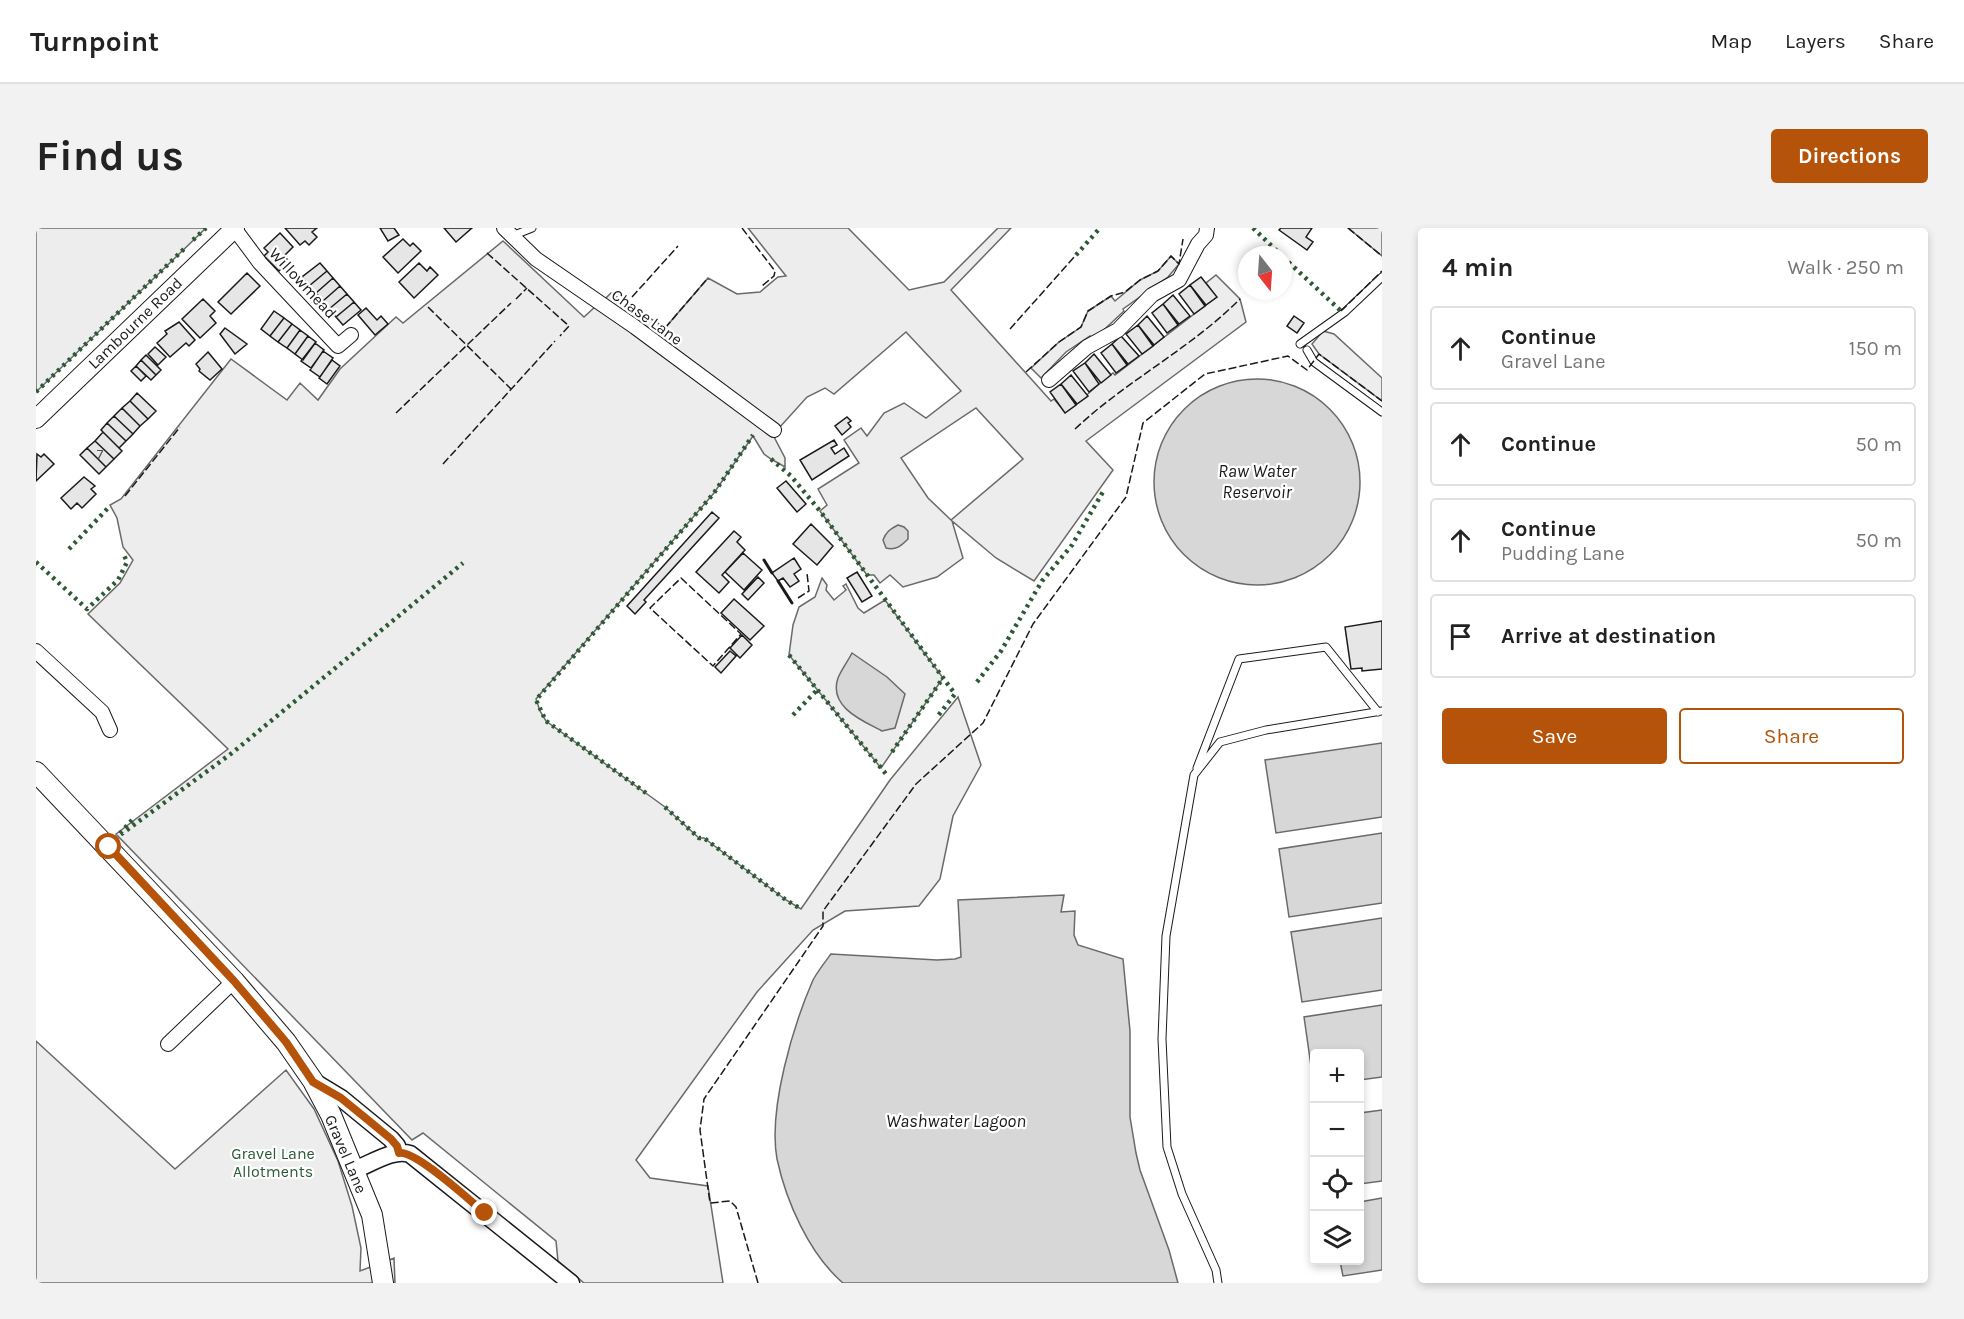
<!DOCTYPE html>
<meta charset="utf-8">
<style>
:root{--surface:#fff;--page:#f2f2f2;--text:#222;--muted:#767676;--line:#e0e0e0;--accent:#b45309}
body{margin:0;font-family:Karla,sans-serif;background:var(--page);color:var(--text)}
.controls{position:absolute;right:18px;bottom:18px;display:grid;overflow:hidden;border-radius:6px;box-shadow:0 3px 9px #0003}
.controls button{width:54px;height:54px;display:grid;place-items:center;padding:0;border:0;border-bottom:2px solid var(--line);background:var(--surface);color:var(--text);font:30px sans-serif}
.compass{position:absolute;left:1202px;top:18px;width:54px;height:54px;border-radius:50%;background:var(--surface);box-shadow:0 3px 9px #0003;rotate:163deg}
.stop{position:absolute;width:18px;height:18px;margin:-14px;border:4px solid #b45309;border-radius:50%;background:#fff}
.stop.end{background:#b45309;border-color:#fff;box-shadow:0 2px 6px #0008}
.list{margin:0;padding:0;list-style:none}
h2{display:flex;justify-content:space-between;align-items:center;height:78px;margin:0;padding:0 24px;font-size:26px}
h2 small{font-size:20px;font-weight:400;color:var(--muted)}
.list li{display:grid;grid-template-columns:39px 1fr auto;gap:18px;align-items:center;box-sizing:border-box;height:84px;margin:0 12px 12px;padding:0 12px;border:2px solid var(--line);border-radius:6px}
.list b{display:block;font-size:22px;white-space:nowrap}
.list p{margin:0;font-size:20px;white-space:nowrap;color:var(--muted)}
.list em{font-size:20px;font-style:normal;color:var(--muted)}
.actions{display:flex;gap:12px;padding:18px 24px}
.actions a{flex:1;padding:14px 0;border:2px solid var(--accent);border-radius:6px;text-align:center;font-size:21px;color:var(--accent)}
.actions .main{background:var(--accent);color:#fff}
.icon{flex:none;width:33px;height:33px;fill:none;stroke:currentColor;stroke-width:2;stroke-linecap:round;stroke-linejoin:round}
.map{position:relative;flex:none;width:1346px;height:1055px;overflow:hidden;border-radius:6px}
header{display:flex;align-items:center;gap:36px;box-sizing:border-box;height:84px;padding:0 30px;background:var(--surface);border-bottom:2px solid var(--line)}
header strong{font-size:28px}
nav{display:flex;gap:33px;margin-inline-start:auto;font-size:21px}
.intro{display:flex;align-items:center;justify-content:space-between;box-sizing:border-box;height:144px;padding:0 36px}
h1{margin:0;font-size:42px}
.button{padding:15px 27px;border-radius:6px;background:var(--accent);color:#fff;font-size:21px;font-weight:700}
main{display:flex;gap:36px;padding:0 36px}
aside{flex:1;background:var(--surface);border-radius:6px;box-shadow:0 3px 9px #0003}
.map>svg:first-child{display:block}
.built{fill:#ededed;stroke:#6a6a6a;stroke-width:1.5;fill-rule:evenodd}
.water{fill:#d7d7d7;stroke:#6a6a6a;stroke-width:1.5}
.building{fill:#e6e6e6;stroke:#1a1a1a;stroke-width:1.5}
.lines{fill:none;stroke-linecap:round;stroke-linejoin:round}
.service-casing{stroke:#1a1a1a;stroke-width:9}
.minor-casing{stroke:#1a1a1a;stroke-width:16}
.tertiary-casing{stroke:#1a1a1a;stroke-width:19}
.secondary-casing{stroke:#1a1a1a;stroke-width:20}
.primary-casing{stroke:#1a1a1a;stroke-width:22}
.service{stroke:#fff;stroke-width:7}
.minor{stroke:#fff;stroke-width:14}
.tertiary{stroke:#fff;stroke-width:16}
.secondary{stroke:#fff;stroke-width:18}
.primary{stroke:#fff;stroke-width:20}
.hedge{stroke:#2b5a34;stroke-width:4.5;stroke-dasharray:3 4.5;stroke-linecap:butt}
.fence{stroke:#1a1a1a;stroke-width:1.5;stroke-dasharray:8 3;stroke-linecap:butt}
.wall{stroke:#1a1a1a;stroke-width:3}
.route{stroke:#b45309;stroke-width:8}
.labels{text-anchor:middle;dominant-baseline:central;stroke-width:4.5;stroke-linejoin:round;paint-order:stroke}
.number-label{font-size:14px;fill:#4d4d4d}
.street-label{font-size:16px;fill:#1a1a1a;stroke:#fff}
.park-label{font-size:16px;fill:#2b5a34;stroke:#fff}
.water-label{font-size:18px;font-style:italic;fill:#1a1a1a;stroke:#fff}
</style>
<header>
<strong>Turnpoint</strong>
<nav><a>Map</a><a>Layers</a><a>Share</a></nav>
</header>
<div class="intro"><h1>Find us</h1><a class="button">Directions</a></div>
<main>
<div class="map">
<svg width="1346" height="1055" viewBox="0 0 1346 1055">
<rect width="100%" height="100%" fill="#fff"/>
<path class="built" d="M0 0H170L0 164Z
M712 0H812L873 62 908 54 962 0H975L915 62 1015 173 1018 171 1029 184 1032 167 1034 166 1042 175 1065 154 1077 145 1079 147 1180 69 1170 55 1180 47 1204 71 1210 94 1050 213 1077 242 998 353 960 330 916 293 927 330 901 349 867 359 854 347 844 355 838 347H831L784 283 791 277 782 261 823 235 808 212 825 200 831 208 848 185 868 175 890 190 925 163 870 104 798 166 789 160 771 169 743 200 568 72 575 65 629 100 672 50 701 66 724 64 742 49 750 48ZM940 180 987 231 915 292 892 270 865 230Z
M1312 0H1346V28Z
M467 13 548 89 560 78 737 207 749 230V239L735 231 728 226 717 208 678 265 500 471 504 483 510 493 629 579 663 610H668L750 672 765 681 854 552 922 469 945 537 917 588 904 651 883 678 809 683 777 702 721 764 600 932 614 950 672 958 687 1055H548L522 1033 520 1013 387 905 376 912 80 606 192 521 52 386 84 355 97 332 87 319 81 290 74 277 85 271 195 131 251 172 264 155 282 172 304 141 360 89 367 95Z
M1135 28 1143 36 1132 49 1087 81 1088 83 1058 111 1054 108 1030 124 1005 150 995 140 1023 114 1045 99 1052 83 1075 68 1079 73 1104 52 1122 43Z
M1287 103 1298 106 1346 150V173L1283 126 1276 116Z
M786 350 791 357 790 362 798 372 810 362 807 358 810 356 822 380 828 385 849 372 907 450 845 540 753 427 757 397 763 379 779 369Z
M0 813 139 941 250 842 278 881 302 933 316 978 325 1020 324 1043 358 1030 359 1055H0Z"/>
<path class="water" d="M1118 254a103 103 0 1 1 206 0a103 103 0 1 1-206 0Z
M862 297 868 299 872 303V311C866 317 860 323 850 320L847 312C850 304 854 301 862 297Z
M816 425 851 449 869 466 859 500 846 503C827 493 792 479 802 450 805 442 812 433 816 425Z
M1346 515V589L1240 605 1229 532Z
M1346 605V675L1253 689 1243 621Z
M1028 667 1025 684 1039 683 1038 707 1042 717 1087 731 1094 803V889L1100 925 1104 942 1133 1022 1142 1055H807C773 1026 750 973 741 931 732 881 757 798 777 752 782 743 789 734 795 726L901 732 919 731 925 729 922 672Z
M1346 690V762L1266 774 1255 704Z
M1346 777V849L1324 852V826H1278V859L1268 789Z
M1346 882V953L1324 956V885Z
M1346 970V1042L1307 1048 1304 1033 1324 1032V974Z"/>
<path class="building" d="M249 0H281L276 4 281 9 273 17 269 13 264 17Z
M344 0H358L363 7 352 13Z
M408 0H436L420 14Z
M1245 0H1276L1270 9 1277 14 1271 22 1243 2Z
M244 5 257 19 247 29 252 35 243 43 228 28 232 24 228 20Z
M367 11 374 18 377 15 385 23 362 45 347 29Z
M284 35 291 43 273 58 266 49Z
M383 35 391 43 394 39 402 47 378 70 363 54Z
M291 43 297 50 280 65 273 58Z
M211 45 224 58 195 86 182 74Z
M1165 49 1181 69 1170 77 1154 57Z
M297 50 304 58 287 73 280 65Z
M1154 57 1169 78 1158 86 1143 66Z
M304 58 311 66 293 81 287 73Z
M311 66 318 74 300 89 293 81Z
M1137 67 1154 88 1143 96 1127 76Z
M167 71 179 83 174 88 180 95 164 110 146 91Z
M318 74 325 82 307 97 300 89Z
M1127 76 1142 97 1131 105 1116 85Z
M330 80 341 92 345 88 352 96 339 107 322 87Z
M238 83 248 90 234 108 225 101Z
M1111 88 1128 109 1118 117 1102 97Z
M1258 88 1268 95 1261 105 1251 98Z
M248 90 256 96 242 114 234 108Z
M143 94 159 112 153 118 150 115 134 129 121 115 131 106 129 103Z
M256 96 264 102 251 120 242 114Z
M1102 97 1117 118 1106 126 1090 106Z
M189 100 211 116 199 126 184 106Z
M264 102 272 108 259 126 251 120Z
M272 108 280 114 267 132 259 126Z
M1085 108 1103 128 1092 136 1076 116Z
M279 115 288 122 275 140 265 133Z
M1076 116 1091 137 1080 145 1065 125Z
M119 119 130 129 122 137 112 126Z
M287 123 297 130 284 149 274 142Z
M172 124 186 141 174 152 163 143 164 141 160 136Z
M1058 126 1075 147 1065 155 1049 135Z
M110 127 125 142 120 147 105 132Z
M105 132 120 147 115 152 100 138Z
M296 132 304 138 291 156 283 150Z
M1049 135 1063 156 1053 164 1037 143Z
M100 138 110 148 105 153 95 143Z
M1035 147 1052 168 1041 176 1025 156Z
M1025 156 1040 177 1029 185 1014 164Z
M101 165 120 183 112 191 94 173Z
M94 173 112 191 104 198 86 180Z
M86 180 104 198 97 206 78 188Z
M78 188 97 206 90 213 71 195Z
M811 189 815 193 812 195 815 199 806 207 799 198Z
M71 195 90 213 83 220 65 202Z
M67 204 86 223 78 231 59 213Z
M798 212 801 217 795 220 799 226 808 220 813 228 776 252 764 232Z
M59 213 78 231 70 239 51 220Z
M51 220 70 239 63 246 44 227Z
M1 226 5 229 8 226 18 236 0 253Z
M48 249 59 258 55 261 60 266 46 280 41 275 35 281 25 270Z
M750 253 770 276 761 284 741 260Z
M676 284 683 290 608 372 610 374 599 386 591 378Z
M775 296 797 318 781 337 757 316Z
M698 303 705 309 701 314 709 322 686 347 693 354 683 365 660 344Z
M707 325 726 342 708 362 689 344Z
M758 330 765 341 758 346 763 353 754 359 747 350 742 353 736 345Z
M821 344 836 368 826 374 811 350Z
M722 349 728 355 712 372 706 366Z
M698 371 728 398 714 412 685 385Z
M1346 393V441L1326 443V440L1315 441 1309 399Z
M706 407 716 417 704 430 694 420Z
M694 423 700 428 685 445 679 439Z"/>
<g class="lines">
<g class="service-casing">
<path id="service" d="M476 8 496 0
M1264 116 1309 84 1346 49
M1271 122 1278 134 1346 184
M1161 540 1203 431 1290 419 1342 484
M1182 1055 1180 1042 1146 966 1131 919 1126 811 1130 708 1158 547 1184 514 1230 502 1346 483"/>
</g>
<g class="minor-casing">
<path id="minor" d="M198 0 224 35 302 118 315 107
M468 0 500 31 599 99 738 202
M1013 152 1051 119 1082 102 1116 67 1143 52 1162 16 1170 7 1171 0
M0 423 66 484 74 502
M132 816 198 753"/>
</g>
<g class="tertiary-casing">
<path id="tertiary" d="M277 853 305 870 355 911 361 918 363 925
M318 942C335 936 357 920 374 926L535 1055"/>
</g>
<g class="secondary-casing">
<path id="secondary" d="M0 191 199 0"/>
</g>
<g class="primary-casing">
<path id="primary" d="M0 544 198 753 250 814 277 853 295 887 336 987 347 1055"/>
</g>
<use href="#service" class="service"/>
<use href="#minor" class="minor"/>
<use href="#tertiary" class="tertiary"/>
<use href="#secondary" class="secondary"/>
<use href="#primary" class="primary"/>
<path class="hedge" d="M1217 0 1245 27
M157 12 170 0
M1040 27 1064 0
M1247 29 1305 83
M0 164 150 19
M735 231 755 248 784 283 919 466 901 489
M33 321 73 279
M0 334 51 381 82 352 91 334 87 325
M753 427 850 546
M941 454 965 423 1006 353 1036 317 1068 262
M757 487 781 462
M856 524 907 450
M610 565 510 493 500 472 678 265 717 207
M629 579 663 610H668L750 672 765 681
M96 592 80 610 196 525 427 335"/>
<path class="fence" d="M706 0 739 43 738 48 726 58
M1312 0 1346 28
M451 25 533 98 524 108
M596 69 642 18
M480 71 491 60
M392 79 475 161
M1305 83 1346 43
M629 100 672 50
M974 101 1040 27
M990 144 1023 114 1045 99 1052 83 1075 68 1089 64 1104 52 1122 43 1135 28 1143 36 1147 11
M360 185 475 75
M1039 201C1090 153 1154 121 1204 71
M407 236 519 113
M89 268 144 199
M645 350 705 406 677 438 614 380Z
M762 370 773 363 771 345
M722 1055 700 979 694 973 674 975 664 902 668 871 787 698V683L880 556 947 495 997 396 1090 269 1107 195 1169 146 1252 128 1271 142 1283 126 1346 173"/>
<path class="wall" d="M728 332 736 345
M742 353 756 375"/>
</g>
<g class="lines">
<path class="route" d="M73 619 198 753 250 814 277 854 305 870 332 892 355 911 361 918 363 925C380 922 434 973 449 985"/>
</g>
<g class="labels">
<g class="number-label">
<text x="64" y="226">7</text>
</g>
<g class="street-label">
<text transform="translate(267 55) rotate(47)">Willowmead</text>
<text transform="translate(611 89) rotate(36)">Chase Lane</text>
<text transform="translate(99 95) rotate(-44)">Lambourne Road</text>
<text transform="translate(310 926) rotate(67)">Gravel Lane</text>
</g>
<g class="park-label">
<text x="237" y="925">Gravel Lane<tspan x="237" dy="18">Allotments</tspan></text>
</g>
<g class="water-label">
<text x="1221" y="243">Raw Water<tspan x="1221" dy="21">Reservoir</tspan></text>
<text x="920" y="893">Washwater Lagoon</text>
</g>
</g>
</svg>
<div class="controls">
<button>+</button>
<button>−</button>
<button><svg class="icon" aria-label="locate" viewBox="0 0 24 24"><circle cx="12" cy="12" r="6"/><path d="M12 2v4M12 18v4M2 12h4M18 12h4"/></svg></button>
<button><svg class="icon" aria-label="layers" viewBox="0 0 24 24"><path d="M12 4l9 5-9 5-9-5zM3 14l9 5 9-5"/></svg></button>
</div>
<svg class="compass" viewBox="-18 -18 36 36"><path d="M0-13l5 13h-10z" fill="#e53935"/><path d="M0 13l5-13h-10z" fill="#767676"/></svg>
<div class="stop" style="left:73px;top:619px"></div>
<div class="stop end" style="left:449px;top:985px"></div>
</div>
<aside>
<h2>4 min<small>Walk · 250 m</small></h2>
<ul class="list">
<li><svg class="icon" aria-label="ahead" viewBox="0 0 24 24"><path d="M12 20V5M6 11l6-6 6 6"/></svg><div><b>Continue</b><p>Gravel Lane</p></div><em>150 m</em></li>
<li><svg class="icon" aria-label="ahead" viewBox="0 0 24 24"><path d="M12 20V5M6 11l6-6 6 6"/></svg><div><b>Continue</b></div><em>50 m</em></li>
<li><svg class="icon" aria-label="ahead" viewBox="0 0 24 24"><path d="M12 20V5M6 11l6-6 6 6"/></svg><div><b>Continue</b><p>Pudding Lane</p></div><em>50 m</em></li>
<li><svg class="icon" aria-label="arrive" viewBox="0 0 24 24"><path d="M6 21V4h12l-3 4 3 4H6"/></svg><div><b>Arrive at destination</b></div></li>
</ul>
<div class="actions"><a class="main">Save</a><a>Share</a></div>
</aside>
</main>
